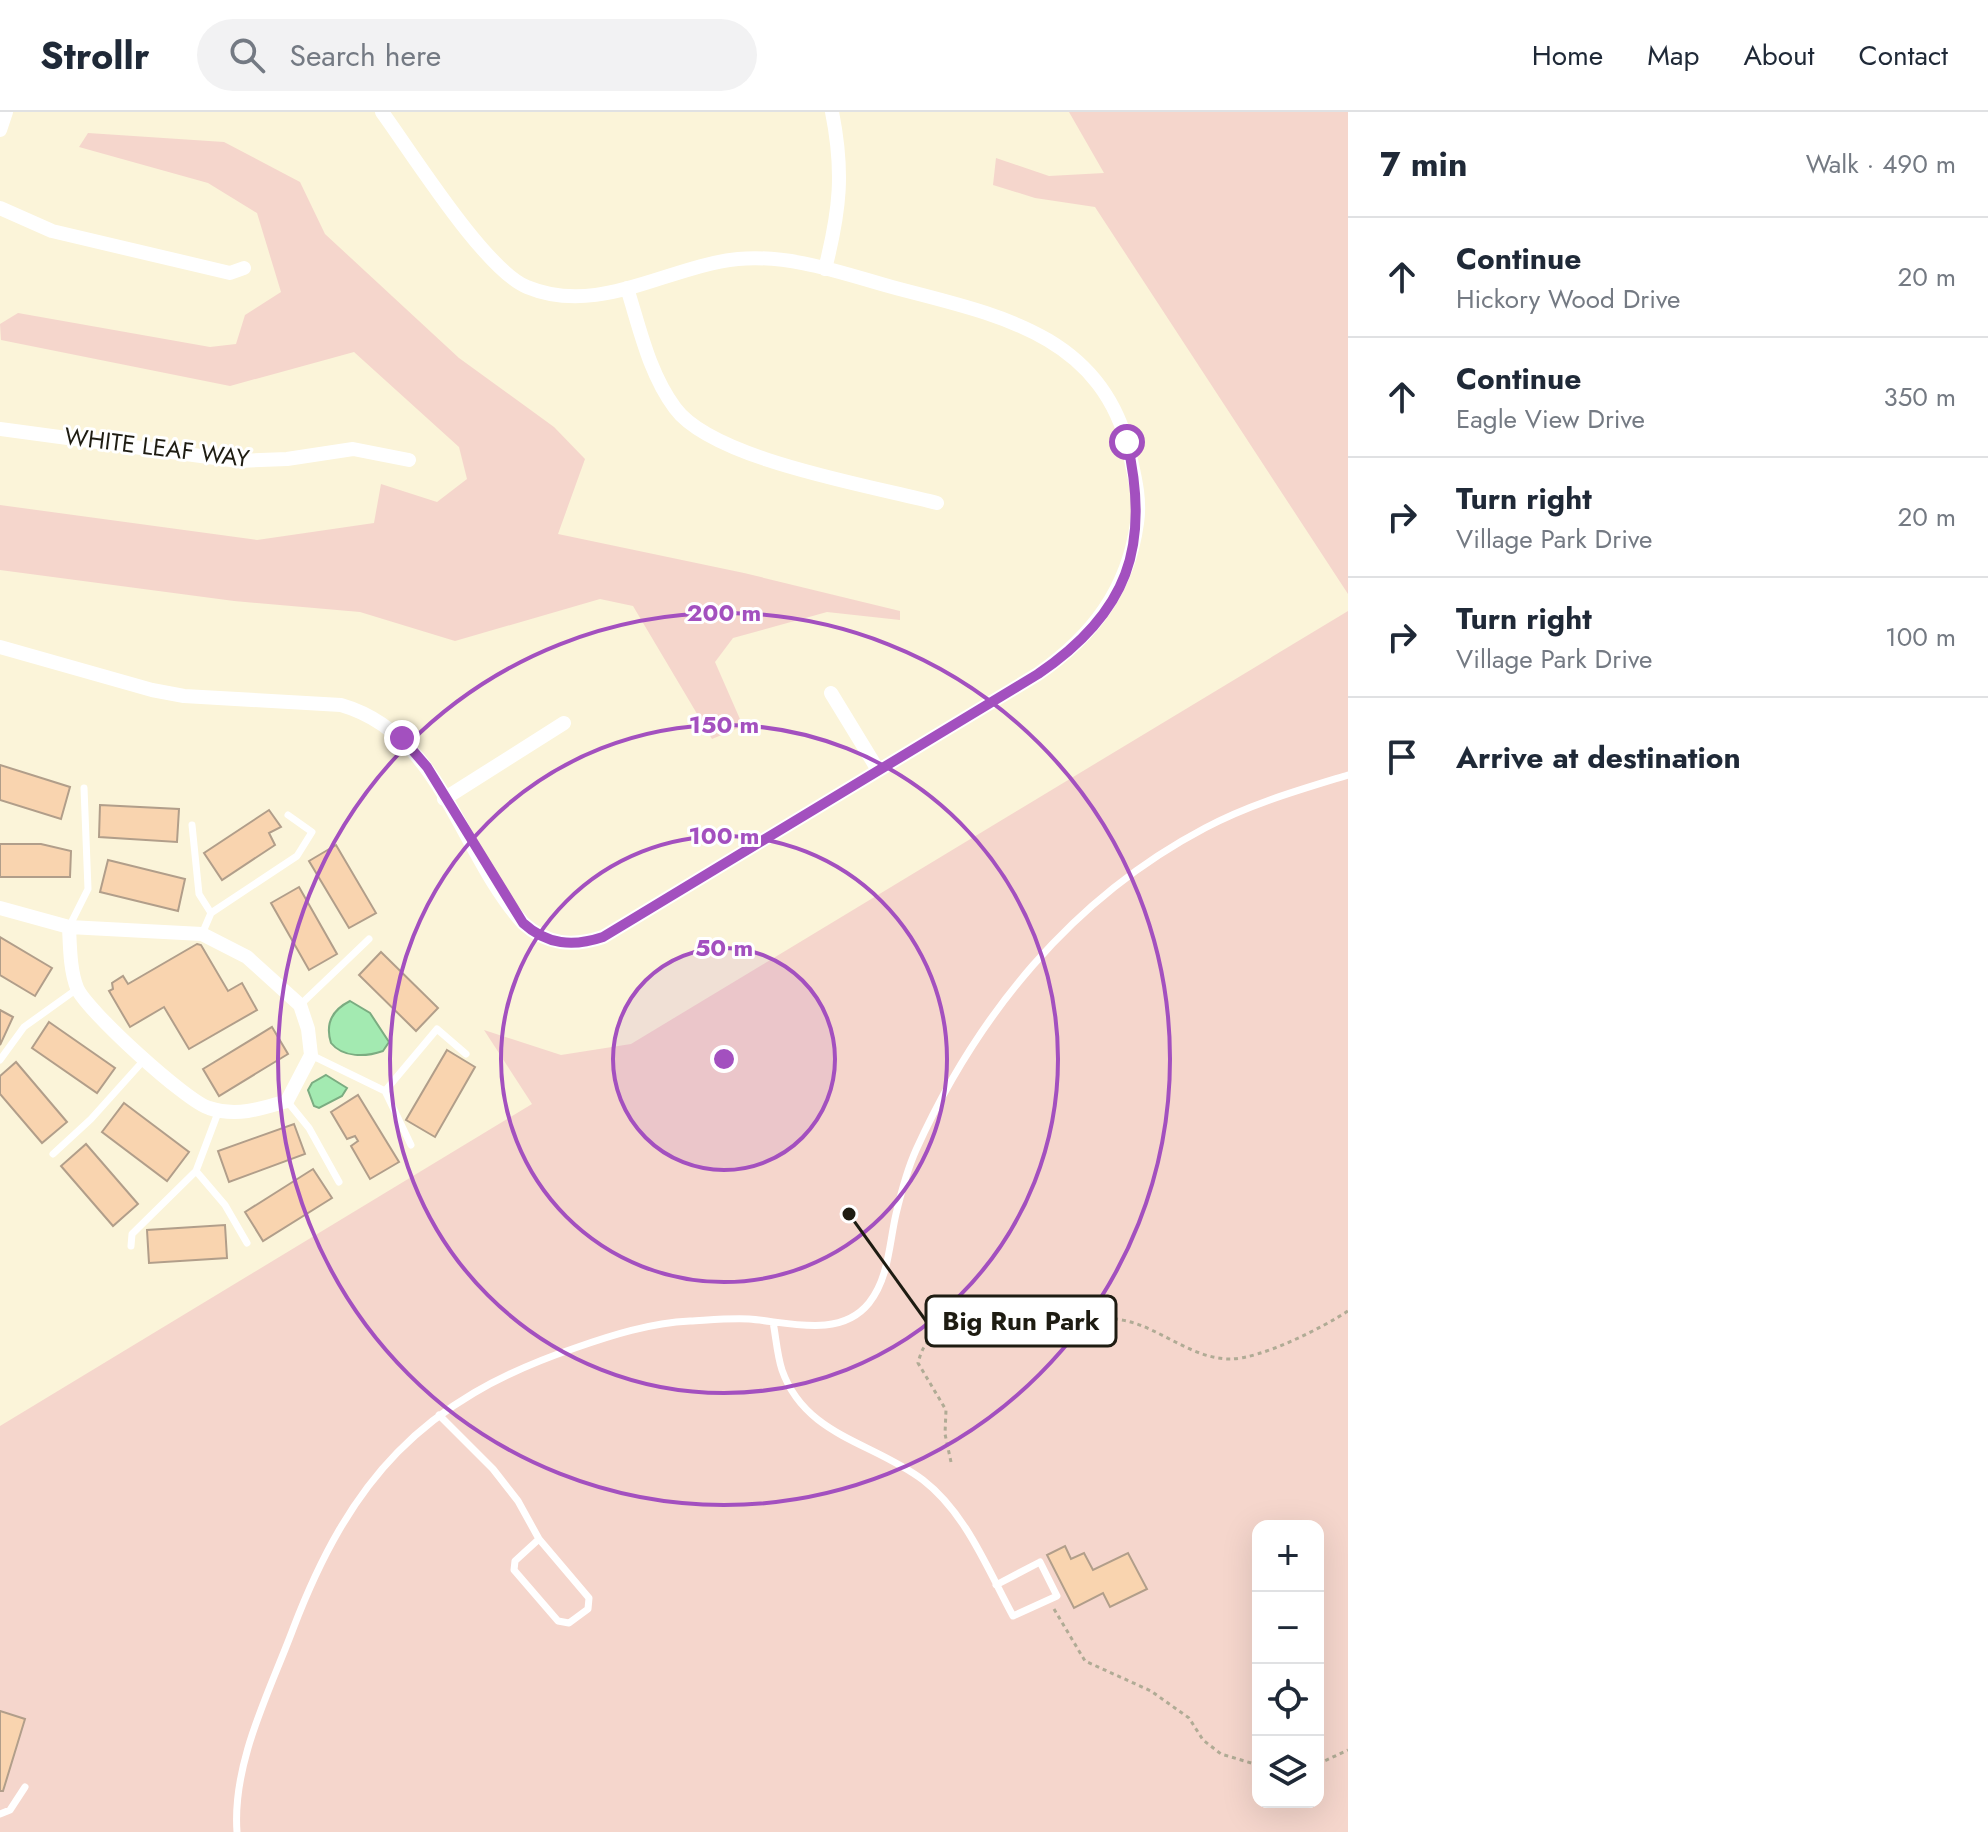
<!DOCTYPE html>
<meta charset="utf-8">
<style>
:root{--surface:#fff;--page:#f2f2f3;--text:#1f2937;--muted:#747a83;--line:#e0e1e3}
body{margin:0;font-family:Jost,sans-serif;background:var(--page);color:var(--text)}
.controls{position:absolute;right:24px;bottom:24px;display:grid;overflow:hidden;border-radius:16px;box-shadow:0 8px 32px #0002}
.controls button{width:72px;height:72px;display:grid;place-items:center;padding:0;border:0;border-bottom:2px solid var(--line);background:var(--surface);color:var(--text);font:40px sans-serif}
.stop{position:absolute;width:24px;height:24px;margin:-18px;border:6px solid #a350bf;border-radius:50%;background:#fff}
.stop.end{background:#a350bf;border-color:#fff;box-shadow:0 2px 8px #0008}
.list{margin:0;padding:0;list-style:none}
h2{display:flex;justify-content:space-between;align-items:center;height:104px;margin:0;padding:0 32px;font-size:34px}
h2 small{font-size:26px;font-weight:400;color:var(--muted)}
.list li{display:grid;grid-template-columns:52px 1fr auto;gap:24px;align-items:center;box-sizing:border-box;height:120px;padding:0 32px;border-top:2px solid var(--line)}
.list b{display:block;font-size:30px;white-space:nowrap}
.list p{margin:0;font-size:26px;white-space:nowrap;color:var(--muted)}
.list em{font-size:26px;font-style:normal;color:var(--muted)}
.icon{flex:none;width:44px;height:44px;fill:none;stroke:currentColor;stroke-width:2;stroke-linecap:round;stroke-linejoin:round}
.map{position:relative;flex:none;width:1348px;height:1720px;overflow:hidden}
header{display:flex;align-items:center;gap:48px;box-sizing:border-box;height:112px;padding:0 40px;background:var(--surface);border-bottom:2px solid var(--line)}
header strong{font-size:38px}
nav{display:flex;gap:44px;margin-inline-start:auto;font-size:28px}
.search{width:560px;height:72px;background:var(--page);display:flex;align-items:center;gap:20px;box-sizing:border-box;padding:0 28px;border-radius:44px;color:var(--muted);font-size:30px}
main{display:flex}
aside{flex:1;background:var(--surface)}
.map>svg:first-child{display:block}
.green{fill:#f5d6cc;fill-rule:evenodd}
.water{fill:#a3eab1;stroke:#7bac81;stroke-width:2}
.building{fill:#f9d4af;stroke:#b19e8a;stroke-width:2}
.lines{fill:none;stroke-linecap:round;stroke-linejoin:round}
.path{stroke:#b0ab95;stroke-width:3;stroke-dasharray:4 4;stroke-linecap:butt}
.lane{stroke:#fff;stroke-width:7}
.street{stroke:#fff;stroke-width:14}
.route{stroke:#a350bf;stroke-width:10}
.ring{fill:none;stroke:#a350bf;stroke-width:4}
.labels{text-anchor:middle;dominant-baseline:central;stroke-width:6;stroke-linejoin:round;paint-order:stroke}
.street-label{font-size:24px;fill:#1e1c12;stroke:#fff}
.centre{fill:#a350bf;stroke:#fff;stroke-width:4}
.ring-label{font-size:24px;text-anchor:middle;font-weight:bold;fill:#a350bf;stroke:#fff;stroke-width:6;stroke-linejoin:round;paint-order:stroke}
.leader{fill:none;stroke:#1e1c12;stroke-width:3}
.callout-dot{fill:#1e1c12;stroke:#fff;stroke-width:3}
.callout{fill:#fff;stroke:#1e1c12;stroke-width:3}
.callout-label{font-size:26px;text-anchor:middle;font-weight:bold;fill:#1e1c12}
</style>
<header>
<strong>Strollr</strong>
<div class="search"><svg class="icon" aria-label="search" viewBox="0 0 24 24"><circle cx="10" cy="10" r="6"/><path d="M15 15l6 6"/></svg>Search here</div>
<nav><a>Home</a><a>Map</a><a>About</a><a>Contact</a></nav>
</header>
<main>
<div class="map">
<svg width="1348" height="1720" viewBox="0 0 1348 1720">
<rect width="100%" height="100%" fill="#fbf4d9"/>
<path class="green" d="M1069 0H1348V482L1095 95 1035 86 993 73 996 46 1049 64 1104 61Z
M88 21 224 30 300 70 325 122 459 246 554 315 585 347 558 422 744 461 900 499V508L827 500 733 526 715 550 743 614 712 627 633 494 600 487 455 529 360 500 234 489 0 458V393L257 428 374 411 381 372 437 390 467 367 459 335 354 240 230 274 1 228 0 212 18 201 210 235 236 232 245 203 281 180 257 101 208 71 79 35Z
M1348 499V1720H0V1314L532 992 484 918 561 943 631 932ZM1258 1414H1318V1690H1258Z"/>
<path class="water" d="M350 889 370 901 389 930 383 939C366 945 343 946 331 931 325 912 332 898 350 889Z
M326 963 347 976 342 984 319 996 314 994 308 978 312 971Z"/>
<path class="building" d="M0 653 70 675 61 707 0 688Z
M100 693 179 697 177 730 99 725Z
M269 698 281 715 269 721 275 733 222 768 204 741Z
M0 732H41L71 739 70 765H0Z
M336 733 376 801 349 816 309 749Z
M108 748 185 767 178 799 100 780Z
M299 775 337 842 309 858 271 791Z
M0 825 52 856 35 884 0 863Z
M197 832 201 833 228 879 242 871 257 898 189 937 164 895 130 915 109 879 113 877 112 871 123 864 128 872Z
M381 840 438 896 416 919 359 863Z
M0 898 13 905 0 933Z
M49 910 115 956 97 981 32 936Z
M272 915 288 942 219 984 203 957Z
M447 938 475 955 435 1025 406 1008Z
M16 950 67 1010 42 1031 0 982V964Z
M358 983 399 1050 370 1067 351 1034 358 1029 355 1024 347 1027 331 1000Z
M124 991 189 1040 167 1069 102 1020Z
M294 1012 305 1042 229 1070 218 1039Z
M86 1032 138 1092 113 1114 61 1054Z
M313 1057 332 1086 263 1129 245 1100Z
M225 1113 227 1146 149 1151 147 1118Z
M1065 1434 1071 1447 1084 1441 1093 1458 1128 1441 1147 1477 1110 1495 1103 1481 1074 1496 1047 1443Z
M0 1599 25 1607 3 1679H0Z"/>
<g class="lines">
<path class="path" d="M951 1350 945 1322 946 1298 918 1251C921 1240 924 1231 934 1226 948 1219 961 1223 976 1221 1025 1214 1076 1198 1127 1209 1161 1217 1193 1247 1230 1247 1261 1247 1322 1216 1348 1199
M1054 1497 1085 1549 1151 1579 1189 1606 1203 1628 1221 1642 1258 1653
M1318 1652 1348 1638"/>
<path class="lane" d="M192 713 199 782 211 801
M70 813 88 777 84 676
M202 822 211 801 297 744 312 720 288 703
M300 893 369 827
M311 943 385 979 411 1033
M0 948 24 915 77 877
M385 979 437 917 466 942
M287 989 309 1016 339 1070
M53 1042 91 1007 144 948
M196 1059 225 1093 247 1131
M131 1134 132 1122 196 1059 219 998
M773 1210C776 1225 777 1243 782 1258 805 1324 873 1330 923 1368 966 1401 988 1458 1013 1504L1057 1484 1040 1450 996 1473
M439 1303 493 1357 518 1389 539 1427 589 1486 588 1497 569 1511 558 1509 514 1458 515 1449 539 1427
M0 1702 10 1698 25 1675
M237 1720C232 1651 269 1581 293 1517 350 1368 421 1288 575 1236 612 1223 650 1211 690 1209 709 1208 730 1206 749 1207 788 1210 840 1227 869 1191 889 1166 889 1132 896 1102 901 1081 907 1058 916 1038 977 903 1072 786 1205 716 1250 692 1299 678 1348 663"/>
<path class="street" d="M0 18 6 0
M0 96 52 119 230 161 244 156
M825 157C840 98 844 60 832 0
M627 176C640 217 649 261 675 296 713 348 872 374 937 391
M0 317 238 349 287 347 353 337 409 348
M0 535 152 578 184 584 341 593C442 622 459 740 523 811 547 833 573 835 603 825L1038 562C1093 524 1128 477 1137 411 1141 387 1134 362 1129 339 1101 220 993 202 892 175 842 161 790 142 738 147 667 154 599 205 527 175 485 158 412 41 382 0
M831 581 878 658
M444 687 564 611
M0 796 69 815 202 822 247 845 300 893 308 917 311 943 287 989C261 997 236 1005 209 996 187 990 86 898 77 876 70 858 70 835 69 815"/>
</g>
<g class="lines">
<path class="route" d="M402 626 427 655 523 811C547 833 573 835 603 825L1038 562C1128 501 1151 434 1127 330"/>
</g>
<circle cx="724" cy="947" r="111" fill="#a350bf" fill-opacity=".12"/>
<g class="ring">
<circle cx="724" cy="947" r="111"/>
<circle cx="724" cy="947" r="223"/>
<circle cx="724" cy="947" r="334"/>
<circle cx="724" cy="947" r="446"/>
</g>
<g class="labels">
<g class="street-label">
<text transform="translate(157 335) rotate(7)">WHITE LEAF WAY</text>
</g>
</g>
<circle cx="724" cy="947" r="12" class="centre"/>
<g class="ring-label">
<text x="724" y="509">200 m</text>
<text x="724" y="621">150 m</text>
<text x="724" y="732">100 m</text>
<text x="724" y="844">50 m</text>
</g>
<path class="leader" d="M849 1102L926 1209"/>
<circle class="callout-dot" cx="849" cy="1102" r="8"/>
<rect class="callout" x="926" y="1184" width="190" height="50" rx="8"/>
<g class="callout-label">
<text x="1021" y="1218">Big Run Park</text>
</g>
</svg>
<div class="controls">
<button>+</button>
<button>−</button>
<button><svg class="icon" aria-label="locate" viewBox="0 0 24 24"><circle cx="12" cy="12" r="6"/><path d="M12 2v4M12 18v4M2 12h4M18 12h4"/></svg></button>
<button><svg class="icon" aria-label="layers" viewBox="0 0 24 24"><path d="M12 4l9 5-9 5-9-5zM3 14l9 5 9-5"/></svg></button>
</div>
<div class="stop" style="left:1127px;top:330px"></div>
<div class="stop end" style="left:402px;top:626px"></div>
</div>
<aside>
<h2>7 min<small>Walk · 490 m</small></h2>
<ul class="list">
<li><svg class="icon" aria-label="ahead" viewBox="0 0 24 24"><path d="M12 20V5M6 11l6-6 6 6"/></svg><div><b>Continue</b><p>Hickory Wood Drive</p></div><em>20 m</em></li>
<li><svg class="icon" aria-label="ahead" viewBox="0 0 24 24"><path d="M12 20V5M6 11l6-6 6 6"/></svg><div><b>Continue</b><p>Eagle View Drive</p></div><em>350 m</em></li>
<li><svg class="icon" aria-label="right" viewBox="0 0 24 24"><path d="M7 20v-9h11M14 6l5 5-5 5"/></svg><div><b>Turn right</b><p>Village Park Drive</p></div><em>20 m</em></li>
<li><svg class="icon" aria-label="right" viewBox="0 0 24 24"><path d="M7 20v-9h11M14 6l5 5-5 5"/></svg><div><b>Turn right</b><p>Village Park Drive</p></div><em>100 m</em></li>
<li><svg class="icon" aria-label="arrive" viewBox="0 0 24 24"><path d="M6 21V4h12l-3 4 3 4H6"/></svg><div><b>Arrive at destination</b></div></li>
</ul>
</aside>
</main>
